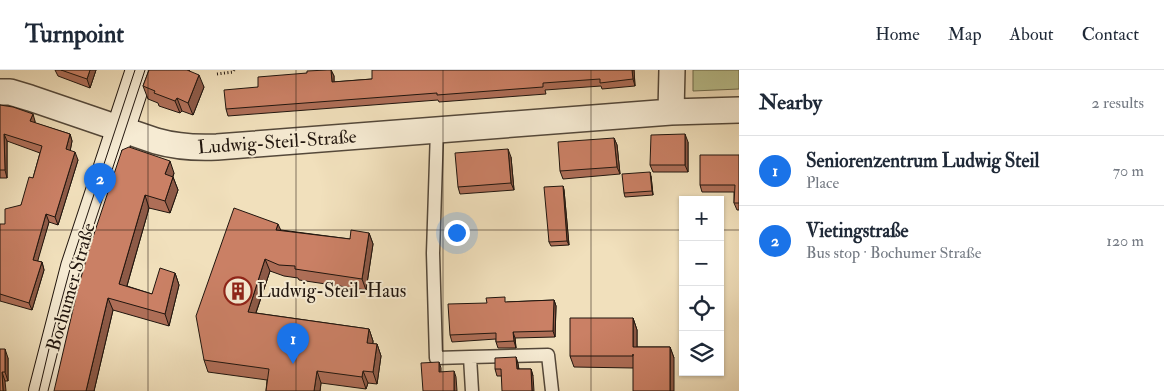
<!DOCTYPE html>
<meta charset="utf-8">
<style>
:root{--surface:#fff;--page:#f6f6f7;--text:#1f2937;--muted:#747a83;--line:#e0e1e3;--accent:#1a73e8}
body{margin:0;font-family:"IM FELL Double Pica",serif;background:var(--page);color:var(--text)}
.controls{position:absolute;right:15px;bottom:15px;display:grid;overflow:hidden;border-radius:0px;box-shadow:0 1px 4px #0004}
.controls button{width:45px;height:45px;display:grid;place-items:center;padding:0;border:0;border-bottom:1px solid var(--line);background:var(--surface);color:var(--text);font:25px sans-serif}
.you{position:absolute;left:456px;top:162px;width:18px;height:18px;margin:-12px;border:4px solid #fff;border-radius:50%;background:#1a73e8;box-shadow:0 0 0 8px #1a73e833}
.badge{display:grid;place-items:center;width:32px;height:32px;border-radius:50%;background:var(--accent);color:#fff;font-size:16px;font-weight:700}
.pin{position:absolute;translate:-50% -41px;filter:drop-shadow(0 1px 2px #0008)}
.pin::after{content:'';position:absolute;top:26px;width:18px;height:15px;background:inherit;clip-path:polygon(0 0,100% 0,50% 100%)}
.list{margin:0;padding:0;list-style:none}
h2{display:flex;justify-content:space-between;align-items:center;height:65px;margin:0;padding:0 20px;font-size:21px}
h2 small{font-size:16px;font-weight:400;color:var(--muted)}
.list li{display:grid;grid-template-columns:32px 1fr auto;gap:15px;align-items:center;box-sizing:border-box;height:70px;padding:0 20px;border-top:1px solid var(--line)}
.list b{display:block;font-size:19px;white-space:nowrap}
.list p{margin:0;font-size:16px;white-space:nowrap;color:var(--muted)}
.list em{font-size:16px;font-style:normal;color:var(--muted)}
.icon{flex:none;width:28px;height:28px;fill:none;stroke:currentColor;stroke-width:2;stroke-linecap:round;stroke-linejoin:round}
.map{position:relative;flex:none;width:739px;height:321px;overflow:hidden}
header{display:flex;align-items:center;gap:30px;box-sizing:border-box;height:70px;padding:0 25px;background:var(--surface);border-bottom:1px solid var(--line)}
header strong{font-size:24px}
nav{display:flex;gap:28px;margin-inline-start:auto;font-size:18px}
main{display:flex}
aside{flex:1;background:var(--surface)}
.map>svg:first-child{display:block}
.park{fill:#bbc290;stroke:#6e6c4f}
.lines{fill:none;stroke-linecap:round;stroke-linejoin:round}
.service-casing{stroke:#54483a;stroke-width:15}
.minor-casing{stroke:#54483a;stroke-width:28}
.secondary-casing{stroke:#20150e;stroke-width:30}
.path{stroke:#20150e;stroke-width:3;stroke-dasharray:1 2.5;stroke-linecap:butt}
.service{stroke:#f6ebd3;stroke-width:12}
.minor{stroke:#f6ebd3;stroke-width:25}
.secondary{stroke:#f6ebd3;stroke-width:28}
.tram{stroke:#20150e;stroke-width:1}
.wall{fill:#ae6e57;stroke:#20150e}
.shaded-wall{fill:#8d5a47;stroke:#20150e}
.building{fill:#ca8065;stroke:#20150e}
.grid{fill:none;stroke:#20150e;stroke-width:1;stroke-opacity:0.55}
.labels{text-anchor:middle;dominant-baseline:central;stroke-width:4;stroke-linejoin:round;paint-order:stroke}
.street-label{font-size:19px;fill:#20150e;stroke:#f6ebd3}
.poi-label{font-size:19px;fill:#20150e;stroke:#f6ebd3;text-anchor:start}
</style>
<header>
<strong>Turnpoint</strong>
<nav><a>Home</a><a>Map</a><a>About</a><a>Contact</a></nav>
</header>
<main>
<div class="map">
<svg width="739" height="321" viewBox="0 0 739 321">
<rect width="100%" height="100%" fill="#f1e0bc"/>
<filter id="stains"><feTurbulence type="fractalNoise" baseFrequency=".004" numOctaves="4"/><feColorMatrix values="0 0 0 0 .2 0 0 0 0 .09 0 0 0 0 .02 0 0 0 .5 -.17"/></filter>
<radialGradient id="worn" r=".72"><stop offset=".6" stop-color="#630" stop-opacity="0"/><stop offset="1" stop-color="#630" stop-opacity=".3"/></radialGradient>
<path class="park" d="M693 0H739V19L693 21Z"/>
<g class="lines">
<g class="service-casing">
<path id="service" d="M437 60 433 183 436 288 470 287 472 321
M470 287 548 285 552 321"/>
</g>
<g class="minor-casing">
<path id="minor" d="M0 22H10L30 28 156 71C177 77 196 78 217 77L671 42 739 40
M671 42 672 0"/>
</g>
<g class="secondary-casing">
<path id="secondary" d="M43 321 75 197 140 0"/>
</g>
<path class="path" d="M217 4 233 2 234 0"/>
<use href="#service" class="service"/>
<use href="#minor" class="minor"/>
<use href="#secondary" class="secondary"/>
<path class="tram" d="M39 321 53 262 73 188 135 0
M48 321 63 261 86 179 145 0"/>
</g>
<path class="wall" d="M55 0H96L90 18 58 6Z
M149 0H189L204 17 193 45 182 41 180 43 159 36 158 33 148 29 143 16Z
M331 0 334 6V12L372 9 634 0 635 16 602 19 601 16 545 20 546 24 439 32 438 30 228 46 226 39 258 17 307 3Z
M0 35 35 51V53L70 64 72 71 70 81 78 90 58 155 49 152 37 191 42 192 44 200 32 240 0 231V164L5 154 21 135 33 108 40 83 7 71V108H0Z
M614 68 617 75 620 104 563 109 560 101Z
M688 72V102H653L650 95Z
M122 80 174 103 173 107 178 120 170 143 149 138 127 216 152 224 175 203 179 215 169 256 113 240 94 321Z
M739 85V140H737L734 133V122H702L700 115Z
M511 87 514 120 460 124 458 117Z
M651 106 653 125 625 127 624 123Z
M563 116 564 120 569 175 551 176 549 172Z
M281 160 350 169 369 163 373 174 366 220 299 210 298 208 284 206 270 201 256 243 369 259 373 271V274H377L381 286 377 314 368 313 366 319 321 313 320 321H266L267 310 208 302 204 290Z
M554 230 556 236 555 267 515 268 516 278H498L496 272V269L452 272 450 265 507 232Z
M633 248 637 260V277H670L674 288 633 298 574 297 570 286Z
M0 279 8 288V311H5L0 321Z
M516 287 518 294 519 299H531L533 306H497L495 299Z"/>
<path class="shaded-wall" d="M90 0H96L90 18 87 9Z
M331 0 334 6V19L332 12Z
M632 0H634L635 16 633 9Z
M199 5 204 17 193 45 188 33Z
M177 28 182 41 180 43 175 31Z
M33 44 35 51 33 59 30 51Z
M4 64 7 71V108L5 100Z
M70 64 72 71 69 87 66 79Z
M685 64 688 72V102L685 95Z
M614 68 617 75 620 104 617 97Z
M508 79 511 87 514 120 511 113Z
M75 82 78 90 58 155 55 147Z
M170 91 174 103 169 117 165 104Z
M650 102 651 106 653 125 652 121Z
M173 107 178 120 170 143 165 131Z
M563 116 564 120 569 175 567 171Z
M145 125 149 138 124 226 119 214Z
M46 144 49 152 36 197 33 190Z
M278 154 283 165 276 160Z
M369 163 373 174 366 220 362 209Z
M265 189 270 201 252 254 248 242Z
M42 192 44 200 32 240 29 233Z
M175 203 179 215 169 256 165 244Z
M108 228 113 240 94 321H86Z
M554 230 556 236 555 267 553 261Z
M633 248 637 260V288L633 277Z
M369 259 373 271 371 284 367 273Z
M513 262 515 268 516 278 514 271Z
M377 274 381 286 377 314 373 302Z
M670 277 674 288V321H670Z
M5 279 8 288V311L5 302Z
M516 287 518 294 519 306 517 299Z
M439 292 441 298V308L439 302Z
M531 299 533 306 534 321H532Z
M317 301 321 313 320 321H314Z
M363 301 368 313 366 319 362 307Z
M454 301 456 307 457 321H454Z
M2 302 5 311 6 321H3Z"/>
<path class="building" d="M61 0H90L87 9Z
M149 0H187L199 5 188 33 177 28 175 31 154 23 155 21 143 16Z
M327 0H331L332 12 372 9V0H632L633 9 600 13V9L543 13V17L437 25V23L226 39 224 20 258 17V7L307 3V1Z
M0 35 13 37 33 44 30 51 70 64 66 79 75 82 55 147 46 144 33 190 42 192 29 233 0 224V154H5V139L21 135 29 107 33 108 42 76 4 64 5 100H0Z
M685 64V95H650L651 65Z
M614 68 617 97 560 101 558 72Z
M129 77 170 91 165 104 173 107 165 131 145 125 119 214 152 224 160 198 175 203 165 244 108 228 86 321H54L78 218 90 176 122 80Z
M508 79 511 113 458 117 455 83Z
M700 85H739V133H734L735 115H700Z
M650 102 652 121 624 123 622 104Z
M563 116 567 171 549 172 544 117Z
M234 138 278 154 276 160 350 169 351 160 369 163 362 209 295 199V196L279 195 265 189 248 242 369 259 367 273 377 274 373 302 363 301 362 307 317 301 314 321H266L269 299 204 290 196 246Z
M505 227V232L554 230 553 261 513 262 514 271 496 272V263L450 265 448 234 487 233 486 228Z
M570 248H633V277H670V321H633V284V286H570Z
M0 279H5V302H2L3 321H0Z
M516 287 517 299H531L532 321H502L501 299H495V288Z
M439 292V302L454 301V321H423L421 293Z"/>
<path class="grid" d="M148 0V321M296 0V321M443 0V321M591 0V321M0 160H683M720 160H739"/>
<defs>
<g id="building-ring" transform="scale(1.4375)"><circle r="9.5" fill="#f6ebd3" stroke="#8f2418" stroke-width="1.5"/><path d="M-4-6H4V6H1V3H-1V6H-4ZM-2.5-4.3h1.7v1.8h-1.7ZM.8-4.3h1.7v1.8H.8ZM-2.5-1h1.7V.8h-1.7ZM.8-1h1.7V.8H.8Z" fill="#8f2418"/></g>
</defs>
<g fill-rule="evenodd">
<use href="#building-ring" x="238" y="221"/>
</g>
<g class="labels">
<g class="street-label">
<text transform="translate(277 72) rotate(-4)">Ludwig-Steil-Straße</text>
<text transform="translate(71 217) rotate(-74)">Bochumer Straße</text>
</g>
<g class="poi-label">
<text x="257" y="221">Ludwig-Steil-Haus</text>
</g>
</g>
<rect width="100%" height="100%" filter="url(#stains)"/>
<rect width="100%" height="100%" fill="url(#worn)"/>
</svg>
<div class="controls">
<button>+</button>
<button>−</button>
<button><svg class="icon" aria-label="locate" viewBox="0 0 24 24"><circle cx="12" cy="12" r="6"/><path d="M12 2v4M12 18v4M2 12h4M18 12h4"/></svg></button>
<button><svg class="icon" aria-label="layers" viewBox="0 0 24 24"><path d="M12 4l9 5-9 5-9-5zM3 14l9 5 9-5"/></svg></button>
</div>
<div class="you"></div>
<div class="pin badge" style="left:293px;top:294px">1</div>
<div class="pin badge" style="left:100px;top:134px">2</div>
</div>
<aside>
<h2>Nearby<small>2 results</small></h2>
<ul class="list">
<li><span class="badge">1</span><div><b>Seniorenzentrum Ludwig Steil</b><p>Place</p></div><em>70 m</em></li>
<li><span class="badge">2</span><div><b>Vietingstraße</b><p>Bus stop · Bochumer Straße</p></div><em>120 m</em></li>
</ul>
</aside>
</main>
